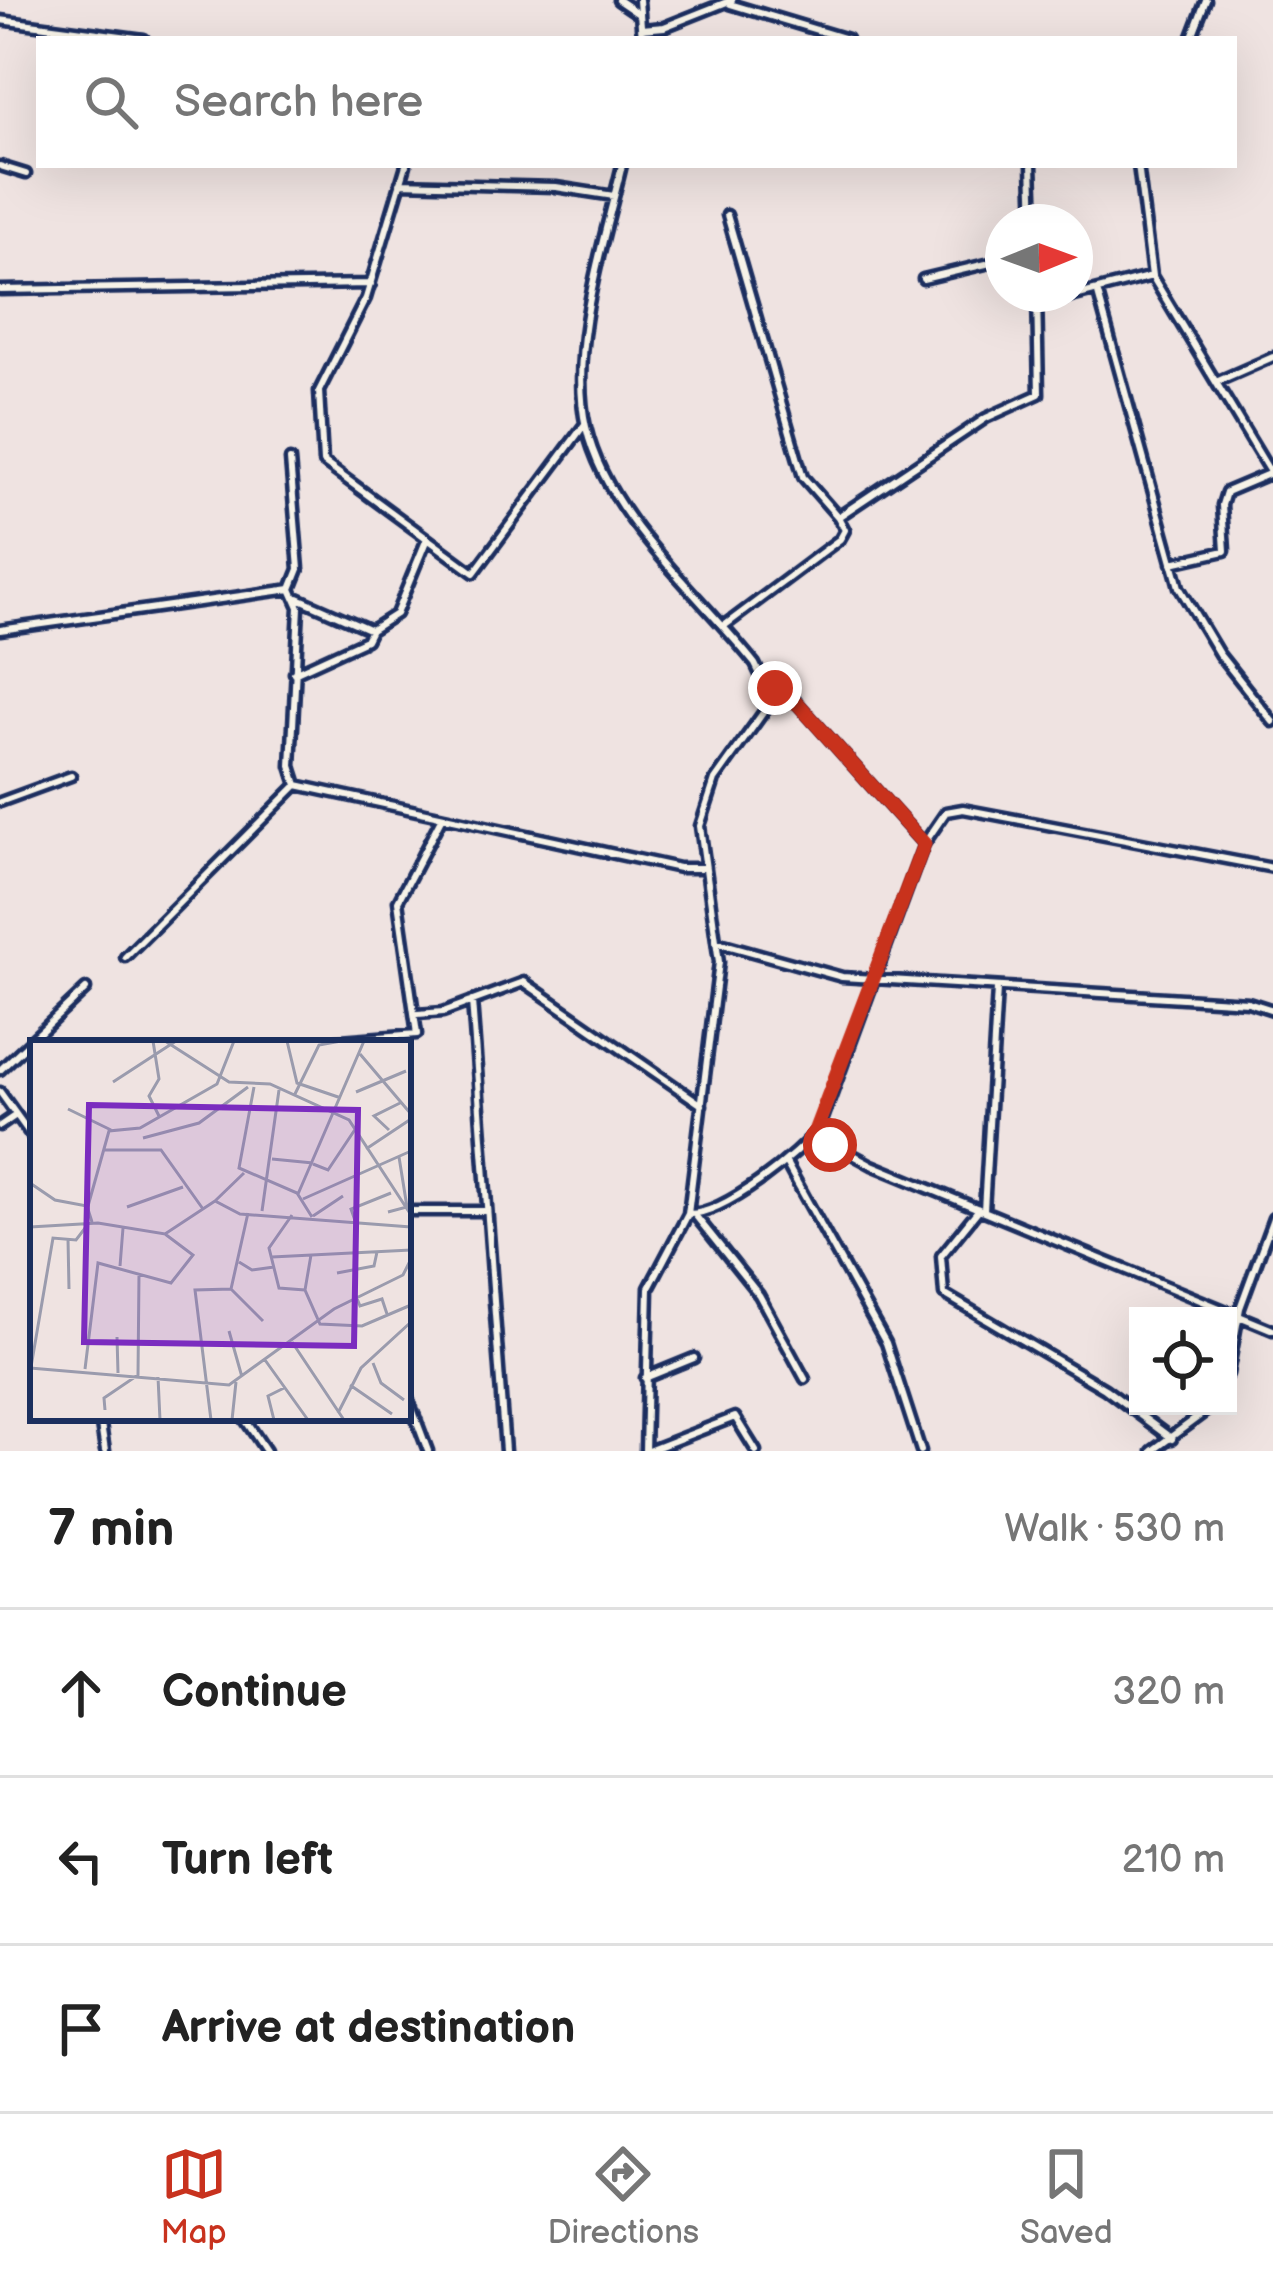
<!DOCTYPE html>
<meta charset="utf-8">
<style>
:root{--surface:#fff;--page:#f6f6f6;--text:#222;--muted:#767676;--line:#e0e0e0;--accent:#c8321e}
body{margin:0;font-family:"Balsamiq Sans",sans-serif;background:var(--page);color:var(--text)}
.controls{position:absolute;right:36px;bottom:36px;display:grid;overflow:hidden;border-radius:0px;box-shadow:0 12px 48px #0002}
.controls button{width:108px;height:108px;display:grid;place-items:center;padding:0;border:0;border-bottom:3px solid var(--line);background:var(--surface);color:var(--text);font:60px sans-serif}
.compass{position:absolute;left:985px;top:204px;width:108px;height:108px;border-radius:50%;background:var(--surface);box-shadow:0 12px 48px #0002;rotate:89deg}
.stop{position:absolute;width:36px;height:36px;margin:-27px;border:9px solid #c8321e;border-radius:50%;background:#fff}
.stop.end{background:#c8321e;border-color:#fff;box-shadow:0 3px 12px #0008}
.list{margin:0;padding:0;list-style:none}
h2{display:flex;justify-content:space-between;align-items:center;height:156px;margin:0;padding:0 48px;font-size:51px}
h2 small{font-size:39px;font-weight:400;color:var(--muted)}
.list li{display:grid;grid-template-columns:78px 1fr auto;gap:36px;align-items:center;box-sizing:border-box;height:168px;padding:0 48px;border-top:3px solid var(--line)}
.list b{display:block;font-size:45px;white-space:nowrap}
.list em{font-size:39px;font-style:normal;color:var(--muted)}
.icon{flex:none;width:66px;height:66px;fill:none;stroke:currentColor;stroke-width:2;stroke-linecap:round;stroke-linejoin:round}
.map{position:relative;flex:none;width:1273px;height:1451px;overflow:hidden}
.search{position:absolute;background:var(--surface);box-shadow:0 12px 48px #0002;left:36px;right:36px;top:36px;height:132px;display:flex;align-items:center;gap:30px;box-sizing:border-box;padding:0 42px;border-radius:0px;color:var(--muted);font-size:45px}
.sheet{height:660px;background:var(--surface)}
nav{display:flex;justify-content:space-around;align-items:center;box-sizing:border-box;height:168px;border-top:3px solid var(--line);background:var(--surface);font-size:33px;color:var(--muted)}
nav a{display:grid;justify-items:center;gap:6px}
nav .on{color:var(--accent)}
.map>svg:first-child{display:block}
.lines{fill:none;stroke-linecap:round;stroke-linejoin:round}
.street-casing{stroke:#1b2f5e;stroke-width:15}
.street{stroke:#f7f3e8;stroke-width:6}
.route{stroke:#c8321e;stroke-width:15}
.inset-road{fill:none;stroke:#9a9bad;stroke-width:3}
.view{fill:#7b2cbf;fill-opacity:0.15;stroke:#7b2cbf;stroke-width:6}
.inset-edge{fill:none;stroke:#1b2f5e;stroke-width:6}
</style>
<div class="map">
<svg width="1273" height="1451" viewBox="0 0 1273 1451">
<rect width="100%" height="100%" fill="#efe3e1"/>
<filter id="ink" filterUnits="userSpaceOnUse"><feTurbulence type="fractalNoise" baseFrequency=".00833" numOctaves="2"/><feDisplacementMap in="SourceGraphic" scale="24" xChannelSelector="R" yChannelSelector="G"/><feConvolveMatrix kernelMatrix="1 2 1 2 8 2 1 2 1" color-interpolation-filters="sRGB"/></filter>
<g filter="url(#ink)">
<g class="lines">
<g class="street-casing">
<path id="street" d="M618 0 640 15
M639 0 642 39
M730 4 847 39
M0 20 144 39
M642 29 664 27 732 0
M1191 39 1206 0
M406 165 366 298 319 391 323 462 474 573 585 424
M622 165C604 242 568 348 586 427 607 518 699 593 755 664L767 689 765 710 715 780 700 826 719 962 688 1214 649 1288 645 1451
M1032 165 1034 222
M1138 165 1152 276 1273 477
M0 166 26 174
M400 183 556 187 614 196
M727 215 803 477 838 517
M923 279 1003 260
M0 290 371 284
M1098 294 1179 587 1219 654 1273 722
M1040 305 1152 276
M1216 382 1273 357
M290 460 299 569 291 589
M1172 563 1225 551 1222 505 1226 492 1271 473
M298 598 371 630 396 614 426 541
M724 626 840 539 845 530 838 517 986 418 1039 394 1037 294
M0 630 291 589 299 607 291 766 297 785 679 868H705
M294 673 366 640 371 630
M767 689 791 696 923 843
M0 802 71 776
M720 943 842 977 1248 1002 1273 1010
M125 957 297 785
M472 1001 505 1451
M418 1014 443 1012 524 982 702 1105
M303 1043 417 1034 398 901 442 817
M0 1070 86 989
M0 1092 33 1138
M0 1126 16 1115
M815 1134 872 1165 1273 1330
M785 1161 886 1343 921 1451
M979 1209 941 1256 944 1294 1105 1389 1172 1439
M984 1210 997 989
M408 1211H486
M688 1214C724 1215 798 1155 820 1127L924 844 946 812 963 809 1273 868
M695 1215 759 1295 805 1379
M1228 1374 1240 1308 1273 1218
M645 1378 694 1358
M408 1398 428 1451
M100 1418 105 1451
M244 1418 266 1451
M648 1451 735 1417 756 1451
M1152 1451 1213 1406"/>
</g>
<use href="#street" class="street"/>
</g>
</g>
<g class="lines" filter="url(#ink)">
<path class="route" d="M775 688 799 705 924 844 814 1134 830 1145"/>
</g>
<g transform="translate(30 1040)">
<rect width="381" height="381" fill="#efe3e1"/>
<path class="inset-road" d="M123 1 129 39 119 56 129 76M135 1 199 42 240 44 319 80 381 175M257 1 267 43 311 58M330 14 381 74M83 42 146 1M224 47 209 128 267 153 282 177M326 52 376 31M264 56 289 5 311 1M38 69 81 90M359 90 344 76 370 63M113 98 169 83 218 47M336 109 381 79M74 110H131L173 169M242 119 283 123M283 124 298 130 326 88M0 143 25 160 57 166 62 182M268 154 334 1M273 159 381 111M185 161 214 133M58 166 79 91 110 88 187 44 204 1M97 167 153 147M232 171 249 50M358 172 377 167 369 117M262 175 239 208 249 248 275 250M283 176 313 156M327 186 321 169 361 153M0 187 68 183 135 194 185 161 210 174 381 187M38 199 39 249M281 215 275 250 290 284 332 286 381 265M242 217 381 210M209 222 222 230 244 227M90 226 93 188M307 233 344 226 347 212M201 249 233 281M326 256 330 266 352 259 357 274M199 291 212 337M87 297 88 333M262 302 314 380M235 320 278 380M343 323 351 343 374 360M1 327 23 198 46 200 59 183M0 328 199 345 304 269 373 235 381 219M55 329 68 223 141 243 163 215 135 194M128 337 130 380M320 345 362 374M75 370 74 358 108 335 109 234M308 373 331 328 381 282M181 380 165 250 201 249 218 173M202 380 206 342M244 380 238 356 254 348"/>
<path class="view" d="M59 65 328 70 324 306 54 302Z"/>
<rect width="381" height="381" class="inset-edge"/>
</g>
</svg>
<div class="controls">
<button><svg class="icon" aria-label="locate" viewBox="0 0 24 24"><circle cx="12" cy="12" r="6"/><path d="M12 2v4M12 18v4M2 12h4M18 12h4"/></svg></button>
</div>
<svg class="compass" viewBox="-18 -18 36 36"><path d="M0-13l5 13h-10z" fill="#e53935"/><path d="M0 13l5-13h-10z" fill="#767676"/></svg>
<div class="stop" style="left:830px;top:1145px"></div>
<div class="stop end" style="left:775px;top:688px"></div>
<div class="search"><svg class="icon" aria-label="search" viewBox="0 0 24 24"><circle cx="10" cy="10" r="6"/><path d="M15 15l6 6"/></svg>Search here</div>
</div>
<section class="sheet">
<h2>7 min<small>Walk · 530 m</small></h2>
<ul class="list">
<li><svg class="icon" aria-label="ahead" viewBox="0 0 24 24"><path d="M12 20V5M6 11l6-6 6 6"/></svg><div><b>Continue</b></div><em>320 m</em></li>
<li><svg class="icon" aria-label="left" viewBox="0 0 24 24"><path d="M17 20v-9H6M10 6l-5 5 5 5"/></svg><div><b>Turn left</b></div><em>210 m</em></li>
<li><svg class="icon" aria-label="arrive" viewBox="0 0 24 24"><path d="M6 21V4h12l-3 4 3 4H6"/></svg><div><b>Arrive at destination</b></div></li>
</ul>
</section>
<nav>
<a class="on"><svg class="icon" aria-label="map" viewBox="0 0 24 24"><path d="M3 6l6-2 6 2 6-2v14l-6 2-6-2-6 2zM9 4v14M15 6v14"/></svg>Map</a>
<a><svg class="icon" aria-label="directions" viewBox="0 0 24 24"><path d="M12 3l9 9-9 9-9-9zM9 14v-3h6M13 9l2 2-2 2"/></svg>Directions</a>
<a><svg class="icon" aria-label="saved" viewBox="0 0 24 24"><path d="M7 4h10v16l-5-4-5 4z"/></svg>Saved</a>
</nav>
